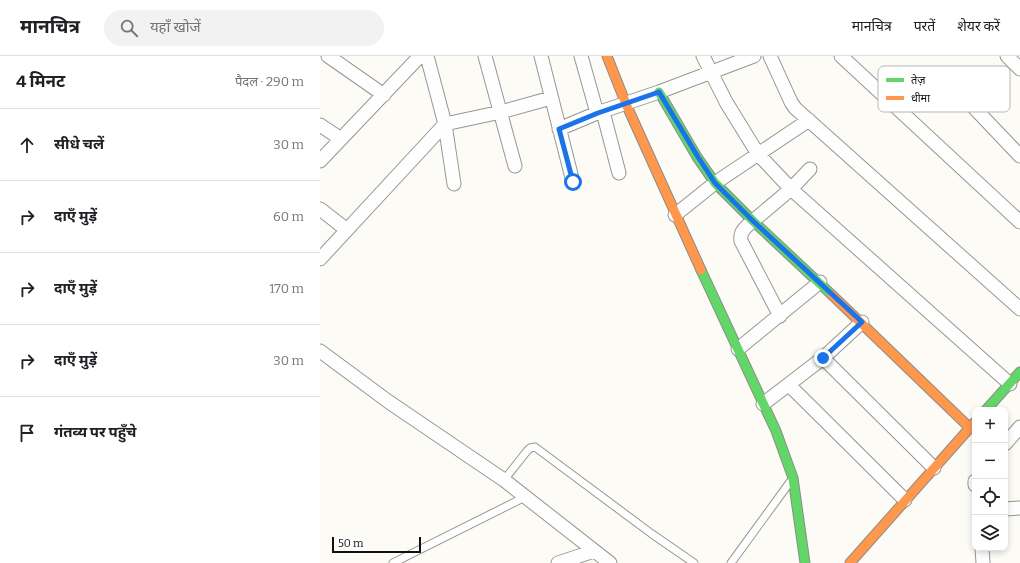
<!DOCTYPE html>
<html lang="hi">
<meta charset="utf-8">
<style>
:root{--surface:#fff;--page:#f2f2f2;--text:#202124;--muted:#757577;--line:#e0e0e0}
body{margin:0;font-family:Bitter,"Noto Sans Devanagari",serif;background:var(--page);color:var(--text)}
.controls{position:absolute;right:12px;bottom:12px;display:grid;overflow:hidden;border-radius:8px;box-shadow:0 2px 6px #0003}
.controls button{width:36px;height:36px;display:grid;place-items:center;padding:0;border:0;border-bottom:1px solid var(--line);background:var(--surface);color:var(--text);font:20px sans-serif}
.scale{position:absolute;left:12px;bottom:10px;width:89px;box-sizing:border-box;padding-left:4px;border:2px solid #101010;border-top:0;font-size:11px;line-height:14px;white-space:nowrap;color:#101010;-webkit-text-stroke:3px #fff;paint-order:stroke}
.stop{position:absolute;width:12px;height:12px;margin:-9px;border:3px solid #1a73e8;border-radius:50%;background:#fff}
.stop.end{background:#1a73e8;border-color:#fff;box-shadow:0 1px 4px #0008}
.list{margin:0;padding:0;list-style:none}
h2{display:flex;justify-content:space-between;align-items:center;height:52px;margin:0;padding:0 16px;font-size:17px}
h2 small{font-size:13px;font-weight:400;color:var(--muted)}
.list li{display:grid;grid-template-columns:26px 1fr auto;gap:12px;align-items:center;box-sizing:border-box;height:72px;padding:0 16px;border-top:1px solid var(--line)}
.list b{display:block;font-size:15px;white-space:nowrap}
.list em{font-size:13px;font-style:normal;color:var(--muted)}
.icon{flex:none;width:22px;height:22px;fill:none;stroke:currentColor;stroke-width:2;stroke-linecap:round;stroke-linejoin:round}
.map{position:relative;flex:none;width:700px;height:507px;overflow:hidden}
header{display:flex;align-items:center;gap:24px;box-sizing:border-box;height:56px;padding:0 20px;background:var(--surface);border-bottom:1px solid var(--line)}
header strong{font-size:19px}
nav{display:flex;gap:22px;margin-inline-start:auto;font-size:14px}
.search{width:280px;height:36px;background:var(--page);display:flex;align-items:center;gap:10px;box-sizing:border-box;padding:0 14px;border-radius:22px;color:var(--muted);font-size:15px}
main{display:flex}
aside{flex:1;background:var(--surface)}
.map>svg:first-child{display:block}
.lines{fill:none;stroke-linecap:round;stroke-linejoin:round}
.lane-casing{stroke:#969694;stroke-width:9}
.street-casing{stroke:#969694;stroke-width:15}
.fast-casing{stroke:#8d8c8a;stroke-width:11}
.slow-casing{stroke:#8d8c8a;stroke-width:11}
.lane{stroke:#fffefe;stroke-width:7}
.street{stroke:#fffefe;stroke-width:13}
.fast{stroke:#63d668;stroke-width:9}
.slow{stroke:#ff974d;stroke-width:9}
.route{stroke:#1a73e8;stroke-width:5}
.key{fill:#fff;stroke:#b7b7b7;stroke-width:1}
.key-label{font-size:11px;fill:#101010}
</style>
<header>
<strong>मानचित्र</strong>
<div class="search"><svg class="icon" aria-label="search" viewBox="0 0 24 24"><circle cx="10" cy="10" r="6"/><path d="M15 15l6 6"/></svg>यहाँ खोजें</div>
<nav><a>मानचित्र</a><a>परतें</a><a>शेयर करें</a></nav>
</header>
<main>
<aside>
<h2>4 मिनट<small>पैदल · 290 m</small></h2>
<ul class="list">
<li><svg class="icon" aria-label="ahead" viewBox="0 0 24 24"><path d="M12 20V5M6 11l6-6 6 6"/></svg><div><b>सीधे चलें</b></div><em>30 m</em></li>
<li><svg class="icon" aria-label="right" viewBox="0 0 24 24"><path d="M7 20v-9h11M14 6l5 5-5 5"/></svg><div><b>दाएँ मुड़ें</b></div><em>60 m</em></li>
<li><svg class="icon" aria-label="right" viewBox="0 0 24 24"><path d="M7 20v-9h11M14 6l5 5-5 5"/></svg><div><b>दाएँ मुड़ें</b></div><em>170 m</em></li>
<li><svg class="icon" aria-label="right" viewBox="0 0 24 24"><path d="M7 20v-9h11M14 6l5 5-5 5"/></svg><div><b>दाएँ मुड़ें</b></div><em>30 m</em></li>
<li><svg class="icon" aria-label="arrive" viewBox="0 0 24 24"><path d="M6 21V4h12l-3 4 3 4H6"/></svg><div><b>गंतव्य पर पहुँचे</b></div></li>
</ul>
</aside>
<div class="map">
<svg width="700" height="507" viewBox="0 0 700 507">
<rect width="100%" height="100%" fill="#fcfbf6"/>
<g class="lines">
<g class="lane-casing">
<path id="lane" d="M184 424 207 395 210 392 215 391 332 478 374 507
M73 507 205 441
M411 507 470 426"/>
</g>
<g class="street-casing">
<path id="street" d="M8 0 64 39
M107 0 125 68 134 128
M165 0 195 110
M221 0 253 126
M261 0 277 57
M383 0 406 46 438 98 471 133 690 328
M450 0 471 46 475 52 700 253
M521 0 700 166
M687 0 700 13
M623 19 700 100
M283 56 299 117
M0 69 21 83
M239 73 277 57 339 36 434 0
M0 105 100 0
M0 153 27 174
M355 159 395 127 489 64
M0 203 125 68 181 56 231 42
M460 260 421 185C420 178 422 175 427 170L471 133 490 113
M418 293 500 226
M0 295 69 346 184 424 290 507
M503 302 614 412
M469 329 585 444
M443 348 503 302 542 266
M685 388 700 371
M655 425V429
M685 453 700 452
M662 492 663 507
M238 507 274 495"/>
</g>
<g class="fast-casing">
<path id="fast" d="M339 36 377 101 395 127 433 165 512 239
M381 214 456 375 473 422 485 507
M666 354 700 316"/>
</g>
<g class="slow-casing">
<path id="slow" d="M287 0 306 48 381 214
M512 239 650 372
M530 507 655 366"/>
</g>
<use href="#lane" class="lane"/>
<use href="#street" class="street"/>
<use href="#fast" class="fast"/>
<use href="#slow" class="slow"/>
</g>
<g class="lines">
<path class="route" d="M253 126 239 73 278 57 339 36 378 101 395 127 433 165 542 266 503 302"/>
</g>
<rect x="558" y="10" width="132" height="46" rx="6" class="key"/>
<rect x="566" y="22" width="18" height="4" fill="#63d668"/>
<rect x="566" y="40" width="18" height="4" fill="#ff974d"/>
<g class="key-label">
<text x="591" y="28">तेज़</text>
<text x="591" y="46">धीमा</text>
</g>
</svg>
<div class="controls">
<button>+</button>
<button>−</button>
<button><svg class="icon" aria-label="locate" viewBox="0 0 24 24"><circle cx="12" cy="12" r="6"/><path d="M12 2v4M12 18v4M2 12h4M18 12h4"/></svg></button>
<button><svg class="icon" aria-label="layers" viewBox="0 0 24 24"><path d="M12 4l9 5-9 5-9-5zM3 14l9 5 9-5"/></svg></button>
</div>
<div class="scale">50 m</div>
<div class="stop" style="left:253px;top:126px"></div>
<div class="stop end" style="left:503px;top:302px"></div>
</div>
</main>
